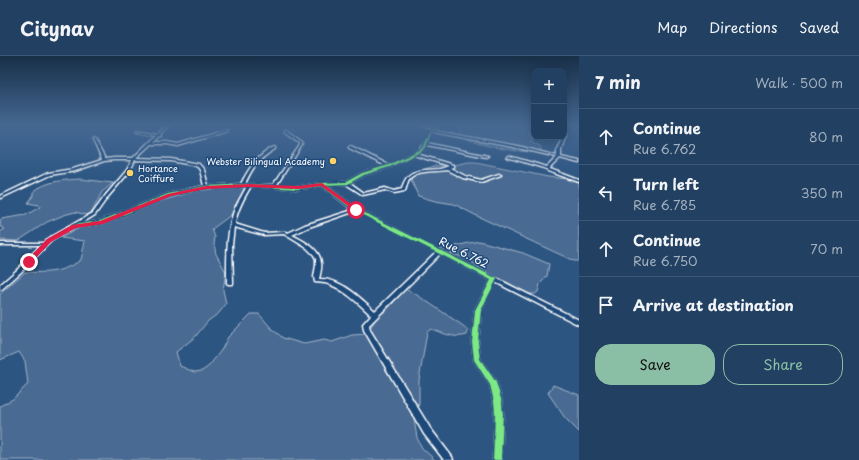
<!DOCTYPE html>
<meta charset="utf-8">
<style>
:root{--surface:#214062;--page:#2d4b6b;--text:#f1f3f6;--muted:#a2afbe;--line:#3e5977;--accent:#8abfa5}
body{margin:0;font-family:"Playpen Sans",sans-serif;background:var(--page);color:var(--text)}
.controls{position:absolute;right:12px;top:12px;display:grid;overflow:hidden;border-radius:8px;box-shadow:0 2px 10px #0003}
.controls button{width:36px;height:36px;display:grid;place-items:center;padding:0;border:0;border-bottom:1px solid var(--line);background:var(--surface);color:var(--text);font:20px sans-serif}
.stop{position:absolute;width:12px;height:12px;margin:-9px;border:3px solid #e11d48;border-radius:50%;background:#fff}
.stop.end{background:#e11d48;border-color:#fff;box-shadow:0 1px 4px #0008}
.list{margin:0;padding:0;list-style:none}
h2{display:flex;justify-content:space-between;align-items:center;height:52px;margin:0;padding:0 16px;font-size:17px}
h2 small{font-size:13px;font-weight:400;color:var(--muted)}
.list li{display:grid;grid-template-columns:26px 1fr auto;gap:12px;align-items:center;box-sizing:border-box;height:56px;padding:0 16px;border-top:1px solid var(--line)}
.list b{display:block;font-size:15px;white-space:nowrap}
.list p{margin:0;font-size:13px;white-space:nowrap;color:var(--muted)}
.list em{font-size:13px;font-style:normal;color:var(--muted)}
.actions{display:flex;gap:8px;padding:12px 16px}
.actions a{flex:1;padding:9px 0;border:1px solid var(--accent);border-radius:16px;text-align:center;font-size:14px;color:var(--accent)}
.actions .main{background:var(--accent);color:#111}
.icon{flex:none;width:22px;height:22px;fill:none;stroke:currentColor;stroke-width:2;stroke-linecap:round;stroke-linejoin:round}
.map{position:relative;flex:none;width:579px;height:404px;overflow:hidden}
header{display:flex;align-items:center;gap:24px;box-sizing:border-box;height:56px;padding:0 20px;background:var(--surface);border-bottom:1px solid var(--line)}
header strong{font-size:19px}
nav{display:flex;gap:22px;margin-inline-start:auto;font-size:14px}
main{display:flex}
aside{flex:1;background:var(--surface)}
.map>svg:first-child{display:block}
.green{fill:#486b92;stroke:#a4b5c8}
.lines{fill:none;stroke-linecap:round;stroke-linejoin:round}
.minor-casing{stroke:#fff;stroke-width:3}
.minor{fill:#1f4a7a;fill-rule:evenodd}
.cycleway-casing{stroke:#1f4a7a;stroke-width:3}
.cycleway{fill:#7ce984;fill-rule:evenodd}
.route{fill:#e11d48}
.poi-dot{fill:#ffd166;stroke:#1f4a7a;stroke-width:1.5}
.labels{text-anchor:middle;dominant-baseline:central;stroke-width:3;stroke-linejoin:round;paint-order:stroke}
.far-poi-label{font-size:9px;fill:#fff;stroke:#1f4a7a;text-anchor:end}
.street-label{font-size:11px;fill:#fff;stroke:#1f4a7a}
</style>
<header>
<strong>Citynav</strong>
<nav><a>Map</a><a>Directions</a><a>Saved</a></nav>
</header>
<main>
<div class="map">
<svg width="579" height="404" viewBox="0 0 579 404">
<rect width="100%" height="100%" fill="#2c5582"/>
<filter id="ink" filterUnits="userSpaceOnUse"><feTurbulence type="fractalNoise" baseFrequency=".025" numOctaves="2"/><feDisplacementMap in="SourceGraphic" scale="8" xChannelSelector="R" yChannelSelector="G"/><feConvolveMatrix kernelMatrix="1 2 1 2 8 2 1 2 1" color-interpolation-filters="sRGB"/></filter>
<g filter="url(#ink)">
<path class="green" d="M461 69H534V74L528 77 534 82 530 85 540 90 542 97C513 95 485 92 458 80Z
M468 106H476L548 121 579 124V205H574L477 160 454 148 435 145 418 140 411 123 413 116 435 110H450Z
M80 123 113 127 102 136 92 156 87 159 75 156 64 159 47 166 18 185 0 184V176L5 173 0 170 1 163 26 159 40 151 39 149 28 147 33 140V136C46 125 63 124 80 123Z
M229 131 245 132 231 159 212 173 215 181 214 188 216 198 226 216 223 234 226 248 219 257 208 265 195 281 176 296 180 310 194 316 202 315 209 310 222 293 228 281 251 258H259L272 273 283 282 304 288 324 284 332 286 352 279 366 278 378 260 387 254 405 233 417 239 462 269 468 274 467 279C454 283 443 277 431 273L427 276 419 324V348L414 363 417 382 422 392 435 404H0V350L13 343 28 328 25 305 19 296 0 304V238L25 216C48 217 61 217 81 204L85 185 61 182 81 171 103 168 154 147 196 135Z
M479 185 523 197 549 208 547 220 540 228 538 236 535 238H528L483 214 469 204 451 197 449 193 455 190Z
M553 329 579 339V376L565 362 548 337Z"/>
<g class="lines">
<g class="minor-casing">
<path id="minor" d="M166 69H169L160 78 161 79V80H159L153 86H167L178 88 226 74 228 75 178 90 167 88H151L136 102 171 103 199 108 204 114 208 130 241 128C249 112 258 99 274 91H275V93C259 103 253 110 245 128L273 129 300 89V87L285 76V74H286L302 86V89L276 130 297 131 316 128 346 126 362 117 386 110 349 92V90H351L389 109 419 94C427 89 427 78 434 72L421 69H428L435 71 437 69H440L435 75 518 90 557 100V93L563 81H564L565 78 567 77 561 93V101L579 105V107L560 102 550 112V113L579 124V126L548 115 547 113 507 101 509 100 547 111 557 101 518 92 433 76 431 78 427 87 488 100 486 101 427 89 425 93 417 98 453 109V111L450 112 465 120 481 124 499 118 501 119 481 126 463 122 447 114C436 116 414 113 408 125 407 128 406 132 405 135L394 137 385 134 363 139 346 128 326 129 357 153 439 194H442V195L579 264V269L495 226 481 254 478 286 480 303 496 326 502 346 503 358 501 404H493L495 358 494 346 490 329 474 304 472 286 475 254 491 224 440 198 369 269 370 274 430 372 452 401 453 404H444L424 378 364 274 363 268 371 259C359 248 346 235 331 229 325 226 320 227 315 226L314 221 316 209V203L314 199 307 192 284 178 264 179 234 171 232 188 233 227 232 228H228L227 227C227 202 226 176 235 152 239 145 243 137 247 130L206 132 170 140 103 167 74 171 51 185 21 216 2 233 0 234V229L17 214 41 189H0V187H44L47 183 93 157 105 140 127 114 132 104H114L104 105 75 115 50 119 1 142H0V140L48 117 73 113 102 104 93 84V83L95 84 105 103 114 102H133L156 79 138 76H137V74L158 78ZM414 99 449 110C446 111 444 112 440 113 422 115 407 111 402 133L394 135 385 132 364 137 350 127 364 119 390 111ZM135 104 171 105 197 110 200 114 204 130 168 138 100 165 80 168 95 159 107 142 130 115ZM251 130 297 133 322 130 353 154 305 169 288 177 285 176 264 177 235 168C237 154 244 142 251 130ZM356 155 436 196 375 255C360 242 341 222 319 223 320 218 322 212 321 207 320 192 303 185 292 179L309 171Z"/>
</g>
<use href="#minor" class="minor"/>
<g class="cycleway-casing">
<path id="cycleway" d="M437 69H440L431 78 426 92 421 96 390 111 364 119 348 128 326 129 357 153 496 222 497 223 481 254 478 286 480 303 496 326 502 346 503 358 501 404H493L495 358 494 346 490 329 474 304 472 286 475 254 491 224 355 155 322 130 297 133 250 130 206 132 170 140 103 167 74 171 72 170 74 169 100 165 168 138 206 130 250 128 297 131 322 127 346 126 362 117 388 109 419 94 423 92 429 77Z"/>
</g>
<use href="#cycleway" class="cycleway"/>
</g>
</g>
<linearGradient id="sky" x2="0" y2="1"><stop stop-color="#182f48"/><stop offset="0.55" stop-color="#456892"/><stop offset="1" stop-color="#456892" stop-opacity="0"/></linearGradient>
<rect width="579" height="126" fill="url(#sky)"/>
<path class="route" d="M322 127 358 153V155H355L321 130 298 133 250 131 206 133 171 140 103 168 76 172 51 186 31 207 29 208 25 206 47 183 72 169 100 165 168 138 206 130 250 128 298 130Z"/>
<g class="poi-dot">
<circle cx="333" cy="105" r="4"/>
<circle cx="130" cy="117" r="4"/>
</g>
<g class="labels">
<g class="far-poi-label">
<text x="325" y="105">Webster Bilingual Academy</text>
<text x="138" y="112" text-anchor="start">Hortance<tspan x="138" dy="10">Coiffure</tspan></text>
</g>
<g class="street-label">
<text transform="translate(464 196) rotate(27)">Rue 6.762</text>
</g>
</g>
</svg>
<div class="controls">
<button>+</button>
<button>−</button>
</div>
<div class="stop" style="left:356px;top:154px"></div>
<div class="stop end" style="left:29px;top:206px"></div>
</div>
<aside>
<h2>7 min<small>Walk · 500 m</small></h2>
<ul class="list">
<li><svg class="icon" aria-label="ahead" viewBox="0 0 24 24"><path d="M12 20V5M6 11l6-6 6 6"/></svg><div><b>Continue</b><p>Rue 6.762</p></div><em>80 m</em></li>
<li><svg class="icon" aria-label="left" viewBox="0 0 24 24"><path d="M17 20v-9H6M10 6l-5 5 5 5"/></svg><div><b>Turn left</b><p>Rue 6.785</p></div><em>350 m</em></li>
<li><svg class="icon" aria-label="ahead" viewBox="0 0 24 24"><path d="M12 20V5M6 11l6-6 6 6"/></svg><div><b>Continue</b><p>Rue 6.750</p></div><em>70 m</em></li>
<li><svg class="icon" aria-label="arrive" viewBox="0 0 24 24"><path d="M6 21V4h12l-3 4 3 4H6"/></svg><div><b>Arrive at destination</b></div></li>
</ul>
<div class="actions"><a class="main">Save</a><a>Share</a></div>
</aside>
</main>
